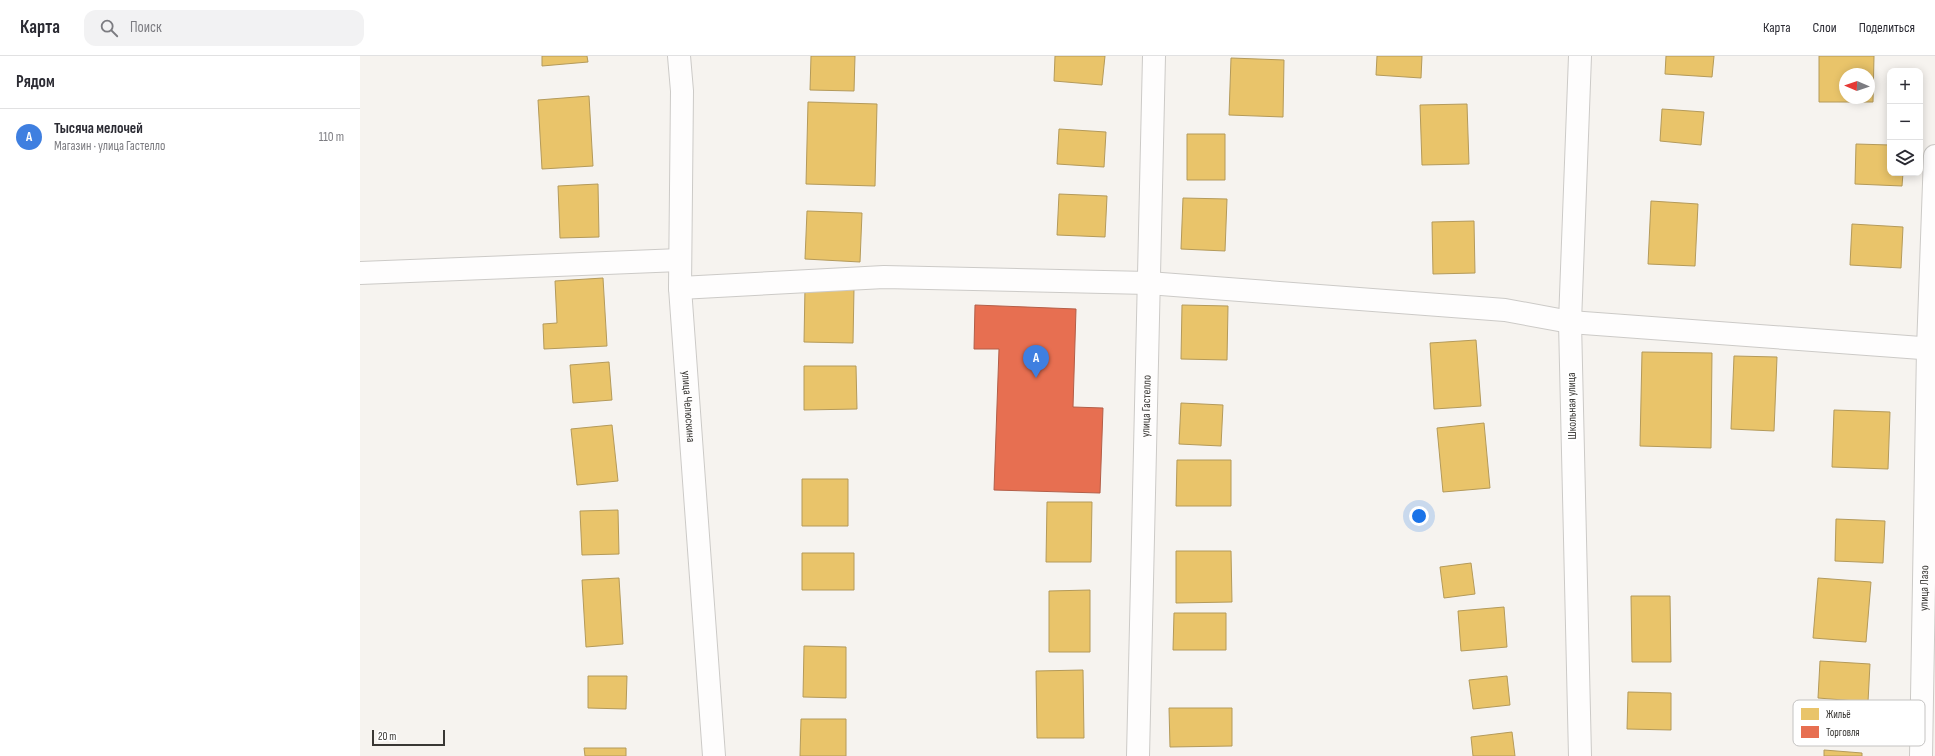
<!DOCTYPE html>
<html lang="ru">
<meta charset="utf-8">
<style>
:root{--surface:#fff;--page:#f2f2f3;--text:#2b2b33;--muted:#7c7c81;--line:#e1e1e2;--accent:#7b7975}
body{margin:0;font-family:"Sofia Sans Condensed",sans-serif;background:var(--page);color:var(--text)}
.controls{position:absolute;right:12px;top:12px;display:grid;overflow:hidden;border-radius:8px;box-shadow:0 2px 10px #0003}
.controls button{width:36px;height:36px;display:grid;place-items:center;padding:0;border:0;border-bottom:1px solid var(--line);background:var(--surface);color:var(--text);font:20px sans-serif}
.compass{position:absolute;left:1479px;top:12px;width:36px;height:36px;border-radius:50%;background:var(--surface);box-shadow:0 2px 10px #0003;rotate:272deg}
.scale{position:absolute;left:12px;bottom:10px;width:73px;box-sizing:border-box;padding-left:4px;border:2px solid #393734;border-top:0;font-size:11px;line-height:14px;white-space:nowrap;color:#393734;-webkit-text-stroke:3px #fff;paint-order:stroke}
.you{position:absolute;left:1059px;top:460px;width:14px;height:14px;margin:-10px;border:3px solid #fff;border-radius:50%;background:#1a73e8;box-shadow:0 0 0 6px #1a73e833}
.badge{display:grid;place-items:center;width:26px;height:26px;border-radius:50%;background:var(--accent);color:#fff;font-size:13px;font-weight:700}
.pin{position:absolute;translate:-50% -33px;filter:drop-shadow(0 1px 2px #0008)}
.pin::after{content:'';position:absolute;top:21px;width:14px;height:12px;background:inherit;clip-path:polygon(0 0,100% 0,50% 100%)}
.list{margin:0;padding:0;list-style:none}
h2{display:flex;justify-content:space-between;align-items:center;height:52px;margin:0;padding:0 16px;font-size:17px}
h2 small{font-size:13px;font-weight:400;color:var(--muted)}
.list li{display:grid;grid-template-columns:26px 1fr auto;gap:12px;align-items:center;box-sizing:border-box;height:56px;padding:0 16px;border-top:1px solid var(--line)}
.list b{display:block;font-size:15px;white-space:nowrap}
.list p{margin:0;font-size:13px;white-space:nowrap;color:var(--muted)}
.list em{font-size:13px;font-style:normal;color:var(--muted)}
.icon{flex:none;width:22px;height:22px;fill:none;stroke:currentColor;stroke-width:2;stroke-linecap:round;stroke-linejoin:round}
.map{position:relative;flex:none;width:1575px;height:700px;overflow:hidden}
header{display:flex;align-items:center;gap:24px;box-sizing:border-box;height:56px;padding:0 20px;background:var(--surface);border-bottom:1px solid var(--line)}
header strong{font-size:19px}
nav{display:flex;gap:22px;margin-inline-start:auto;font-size:14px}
.search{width:280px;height:36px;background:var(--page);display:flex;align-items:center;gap:10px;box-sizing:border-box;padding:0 14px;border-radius:12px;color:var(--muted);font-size:15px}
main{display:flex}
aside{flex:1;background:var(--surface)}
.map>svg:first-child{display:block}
.homes{fill:#e9c46a;stroke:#b49a5a;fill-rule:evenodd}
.shops{fill:#e76f51;stroke:#b35e48}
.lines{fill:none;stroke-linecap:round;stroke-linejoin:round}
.minor-casing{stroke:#cccac7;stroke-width:24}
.tertiary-casing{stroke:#cccac7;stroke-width:24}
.minor{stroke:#fefdfd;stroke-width:22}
.tertiary{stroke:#fefdfd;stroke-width:22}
.labels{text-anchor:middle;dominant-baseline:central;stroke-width:4;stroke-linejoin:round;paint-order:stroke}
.street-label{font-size:12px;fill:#393734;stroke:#fff}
.key{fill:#fff;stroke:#c4c3c2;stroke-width:1}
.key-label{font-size:11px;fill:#393734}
</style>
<header>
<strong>Карта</strong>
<div class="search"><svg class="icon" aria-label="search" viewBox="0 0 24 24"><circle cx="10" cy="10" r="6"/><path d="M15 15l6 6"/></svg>Поиск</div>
<nav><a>Карта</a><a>Слои</a><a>Поделиться</a></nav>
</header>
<main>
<aside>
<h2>Рядом<small></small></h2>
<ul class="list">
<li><span class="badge" style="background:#3f7fe0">A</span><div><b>Тысяча мелочей</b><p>Магазин · улица Гастелло</p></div><em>110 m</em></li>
</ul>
</aside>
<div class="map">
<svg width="1575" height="700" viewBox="0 0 1575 700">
<rect width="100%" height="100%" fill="#f6f3ef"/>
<path class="homes" d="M182 0H227L228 6 182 10Z
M451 0H495L494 35 450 34Z
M695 0H745L742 29 694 25Z
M1017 0H1062L1061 22 1016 19Z
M1306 0H1354L1352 21 1305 18Z
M1459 0H1514L1513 46H1459ZM1485 18H1509V42H1485Z
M871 2 924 4 923 61 869 59Z
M229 40 233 110 182 113 178 44Z
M448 46 517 48 515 130 446 128Z
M1107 48 1109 108 1062 109 1060 49Z
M1302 53 1344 56 1341 89 1300 85Z
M699 73 746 76 744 111 697 108Z
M827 78H865V124H827Z
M1496 88 1530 89V117H1543L1542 130 1495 128Z
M238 128 239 181 200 182 198 130Z
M699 138 747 140 745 181 697 179Z
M823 142 867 143 865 195 821 193Z
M1291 145 1338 148 1335 210 1288 208Z
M447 155 502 157 500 206 445 203Z
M1114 165 1115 217 1073 218 1072 166Z
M1492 168 1543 171 1541 212 1490 209Z
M243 222 247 290 184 293 183 268 197 267 195 225Z
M445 231 494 232 493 287 444 286Z
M822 249 868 250 867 304 821 303Z
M1116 284 1121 350 1074 353 1070 287Z
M1282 296 1352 297 1351 392 1280 390Z
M1374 300 1417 301 1414 375 1371 373Z
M249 306 252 344 213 347 210 309Z
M444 310H496L497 353 444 354Z
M821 347 863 349 861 390 819 388Z
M1474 354 1530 356 1528 413 1472 411Z
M1124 367 1130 432 1083 436 1077 372Z
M252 369 258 425 217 429 211 373Z
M817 404H871V450H816Z
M442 423H488V470H442Z
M687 446H732L731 506H686Z
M258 454 259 498 222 499 220 455Z
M1476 463 1525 465 1523 507 1475 505Z
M816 495H871L872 546 816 547Z
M442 497H494V534H442Z
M1111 507 1115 538 1084 542 1080 511Z
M259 522 263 588 226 591 222 524Z
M1458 522 1511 526 1506 586 1453 582Z
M730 534V596H689V535Z
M1271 540H1310L1311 606H1272Z
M1144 551 1147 591 1101 595 1098 555Z
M814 557H866V594H813Z
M444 590 486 591V642L443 641Z
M1460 605 1510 608 1508 646 1458 642Z
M723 614 724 682H677L676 615Z
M228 620H267L266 653 228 652Z
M1147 620 1150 649 1113 653 1109 624Z
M1268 636 1311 637V674L1267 673Z
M809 652H872V690L810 691Z
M441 663H486V700H440Z
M1152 676 1155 700H1113L1111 681Z
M224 692H266V700H225Z
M1464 694 1502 697V700H1464Z"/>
<path class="shops" d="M615 249 716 253 713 351 743 352 740 437 634 434 639 293H614Z"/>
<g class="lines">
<g class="minor-casing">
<g id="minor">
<path d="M0 217 320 204"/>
<path d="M320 232 524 221 788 227 1145 254 1210 266 1575 293"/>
<path id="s1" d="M778 700 794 0"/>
<path d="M1220 700 1210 266 1220 0"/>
<path id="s2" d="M1561 700 1568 293 1575 100"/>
</g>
</g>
<g class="tertiary-casing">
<g id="tertiary">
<path id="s3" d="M319 0 322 35 320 232 354 700"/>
</g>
</g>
<use href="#minor" class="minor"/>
<use href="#tertiary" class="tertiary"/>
</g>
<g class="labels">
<g class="street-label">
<text stroke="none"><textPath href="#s3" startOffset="351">улица Челюскина</textPath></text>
<text stroke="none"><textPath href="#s1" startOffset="350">улица Гастелло</textPath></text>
<text transform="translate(1212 350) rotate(-91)">Школьная улица</text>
<text stroke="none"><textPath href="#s2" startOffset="168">улица Лазо</textPath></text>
</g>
</g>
<rect x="1433" y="644" width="132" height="46" rx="6" class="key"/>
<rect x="1441" y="652" width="18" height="12" fill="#e9c46a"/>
<rect x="1441" y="670" width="18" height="12" fill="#e76f51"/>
<g class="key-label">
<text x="1466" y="662">Жильё</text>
<text x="1466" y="680">Торговля</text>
</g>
</svg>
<div class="controls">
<button>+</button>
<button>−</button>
<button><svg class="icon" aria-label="layers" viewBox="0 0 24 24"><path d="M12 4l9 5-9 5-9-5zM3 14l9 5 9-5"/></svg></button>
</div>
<svg class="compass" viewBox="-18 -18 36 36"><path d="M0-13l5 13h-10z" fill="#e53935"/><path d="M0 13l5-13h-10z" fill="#7c7c81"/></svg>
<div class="scale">20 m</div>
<div class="you"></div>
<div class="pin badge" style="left:676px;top:322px;background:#3f7fe0">A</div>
</div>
</main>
